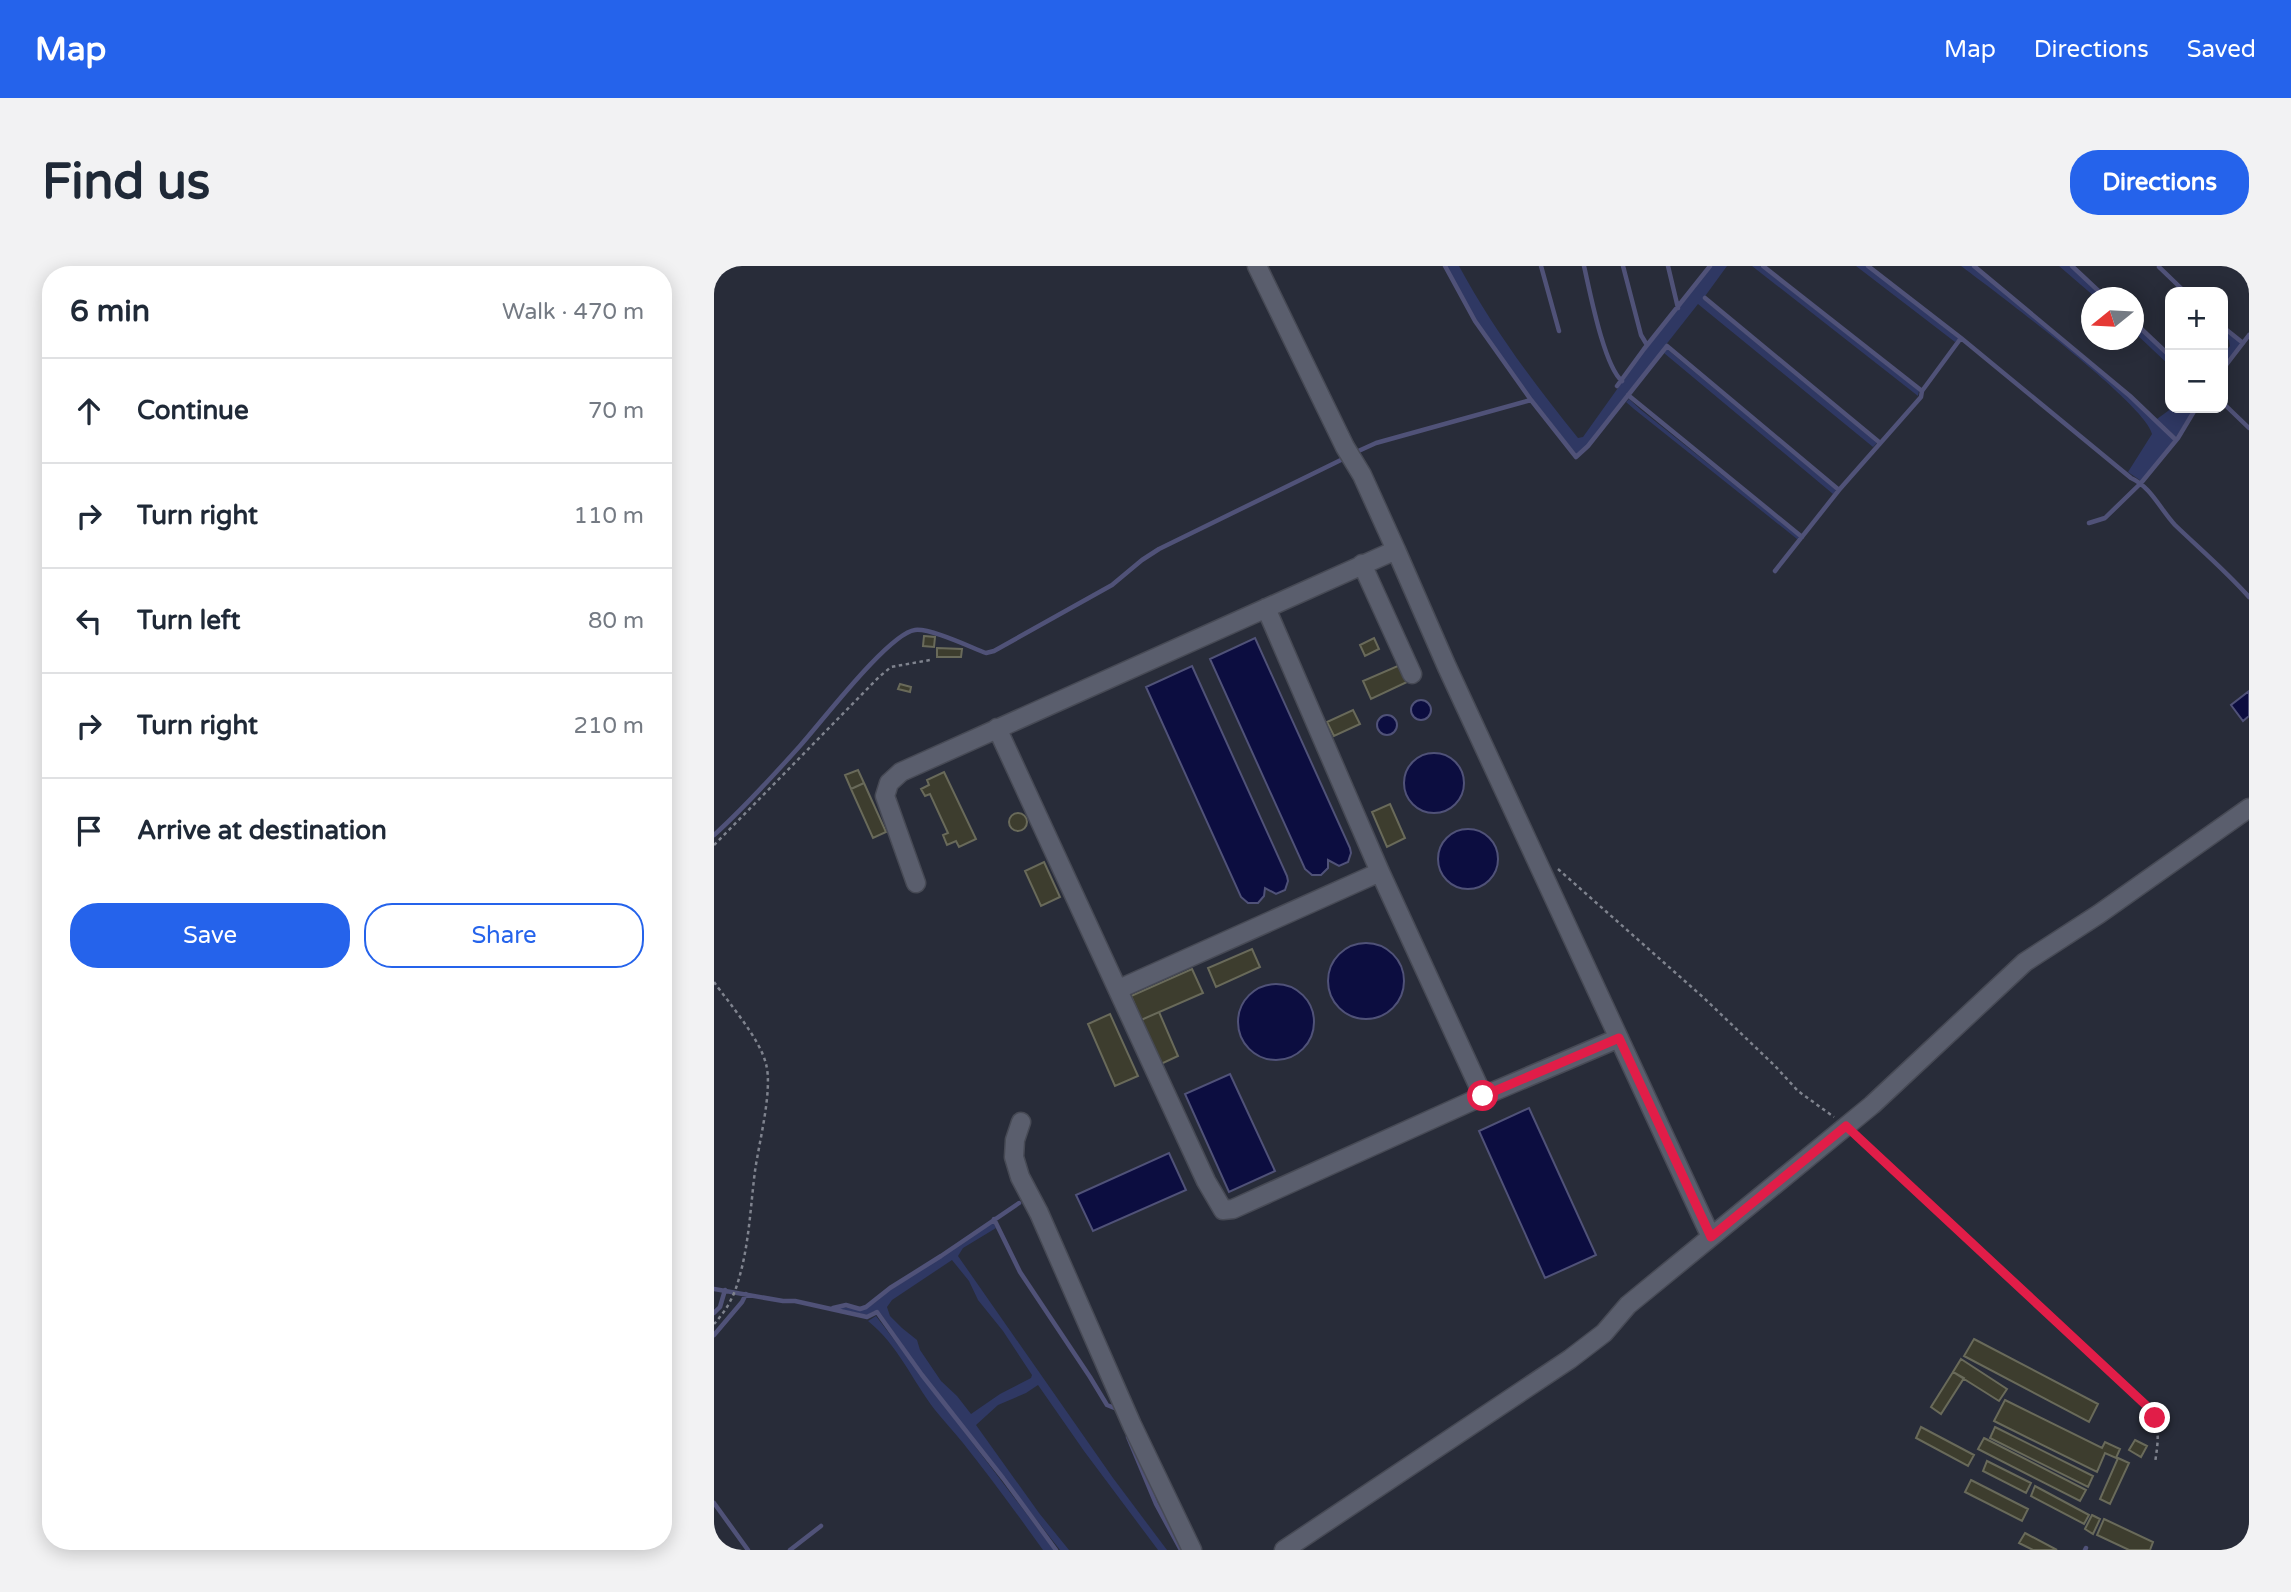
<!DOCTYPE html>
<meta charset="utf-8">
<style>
:root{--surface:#fff;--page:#f2f2f3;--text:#1f2937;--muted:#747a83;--line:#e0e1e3;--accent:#2563eb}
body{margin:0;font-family:"Varela Round",sans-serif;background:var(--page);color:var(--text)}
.controls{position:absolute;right:21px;top:21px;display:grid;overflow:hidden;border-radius:14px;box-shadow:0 4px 18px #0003}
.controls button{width:63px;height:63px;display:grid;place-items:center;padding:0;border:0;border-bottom:2px solid var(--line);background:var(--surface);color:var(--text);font:35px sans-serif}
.compass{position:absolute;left:1367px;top:21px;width:63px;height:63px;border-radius:50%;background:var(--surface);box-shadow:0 4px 18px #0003;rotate:252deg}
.stop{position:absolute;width:21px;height:21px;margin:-16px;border:5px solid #e11d48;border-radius:50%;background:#fff}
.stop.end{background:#e11d48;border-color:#fff;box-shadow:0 2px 7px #0008}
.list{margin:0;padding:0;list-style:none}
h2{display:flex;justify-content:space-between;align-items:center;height:91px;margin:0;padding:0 28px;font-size:30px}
h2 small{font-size:23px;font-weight:400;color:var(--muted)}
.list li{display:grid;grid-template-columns:46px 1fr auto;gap:21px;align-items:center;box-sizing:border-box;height:105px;padding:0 28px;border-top:2px solid var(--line)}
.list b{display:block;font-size:26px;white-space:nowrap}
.list em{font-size:23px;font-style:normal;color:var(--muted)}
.actions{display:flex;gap:14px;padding:21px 28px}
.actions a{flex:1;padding:16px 0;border:2px solid var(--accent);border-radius:28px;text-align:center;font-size:24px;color:var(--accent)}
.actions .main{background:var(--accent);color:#fff}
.icon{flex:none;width:38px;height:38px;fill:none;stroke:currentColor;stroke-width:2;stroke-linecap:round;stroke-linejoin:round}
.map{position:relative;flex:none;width:1535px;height:1284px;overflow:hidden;border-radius:28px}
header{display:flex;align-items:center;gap:42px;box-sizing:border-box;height:98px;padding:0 35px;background:var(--accent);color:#fff}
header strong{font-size:33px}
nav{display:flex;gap:38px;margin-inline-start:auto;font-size:24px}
.intro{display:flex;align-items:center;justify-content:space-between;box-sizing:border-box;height:168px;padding:0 42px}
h1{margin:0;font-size:49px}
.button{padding:18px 32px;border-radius:28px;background:var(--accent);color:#fff;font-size:24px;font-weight:700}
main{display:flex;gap:42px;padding:0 42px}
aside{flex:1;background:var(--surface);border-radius:28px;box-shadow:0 4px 18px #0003}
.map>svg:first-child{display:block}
.green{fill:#2f3863;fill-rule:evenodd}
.water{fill:#0c0d40;stroke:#505278;stroke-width:2}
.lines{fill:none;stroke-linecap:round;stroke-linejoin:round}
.stream{stroke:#505278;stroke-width:4.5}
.building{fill:#3d3d2e;stroke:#696a5a;stroke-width:2}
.minor-casing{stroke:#474a55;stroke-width:21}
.path{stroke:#7f838e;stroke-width:2.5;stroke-dasharray:3.5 3.5;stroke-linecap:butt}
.minor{stroke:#5a5e6d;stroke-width:18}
.route{stroke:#e11d48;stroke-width:9}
</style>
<header>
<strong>Map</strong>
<nav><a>Map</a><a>Directions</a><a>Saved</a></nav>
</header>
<div class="intro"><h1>Find us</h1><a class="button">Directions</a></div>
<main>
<aside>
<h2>6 min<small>Walk · 470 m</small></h2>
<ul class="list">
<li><svg class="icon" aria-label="ahead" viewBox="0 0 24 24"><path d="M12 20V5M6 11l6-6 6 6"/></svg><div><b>Continue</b></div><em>70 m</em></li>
<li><svg class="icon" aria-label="right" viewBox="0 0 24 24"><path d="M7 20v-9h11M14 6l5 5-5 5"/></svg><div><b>Turn right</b></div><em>110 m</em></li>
<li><svg class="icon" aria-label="left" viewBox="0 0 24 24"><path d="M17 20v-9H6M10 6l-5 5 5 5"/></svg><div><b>Turn left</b></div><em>80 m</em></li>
<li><svg class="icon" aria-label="right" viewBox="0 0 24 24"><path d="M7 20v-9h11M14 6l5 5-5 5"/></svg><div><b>Turn right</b></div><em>210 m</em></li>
<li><svg class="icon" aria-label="arrive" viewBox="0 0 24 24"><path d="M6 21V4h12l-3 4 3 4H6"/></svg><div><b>Arrive at destination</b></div></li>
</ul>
<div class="actions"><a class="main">Save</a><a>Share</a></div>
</aside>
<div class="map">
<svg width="1535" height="1284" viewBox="0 0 1535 1284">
<rect width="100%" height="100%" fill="#282c39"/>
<path class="green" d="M732 0H745C778 61 820 118 864 172L869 171 931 84 998 0H1013L989 33 1163 177 1159 181 984 38 873 179 863 189 818 133 762 54Z
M1038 0H1046L1205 125 1204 130Z
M1142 0H1152L1245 73 1241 76Z
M1247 0H1258L1288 23 1416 131 1460 174 1427 215 1414 206 1438 168C1432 138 1279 24 1247 0Z
M1345 0H1356L1390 31H1381Z
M1420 58 1456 92V100L1420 66Z
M1509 63 1528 78 1509 101V88L1516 80 1515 74 1509 69Z
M953 83 1122 224 1119 228 950 87Z
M915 133 927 144 1086 271 1083 273 920 143 912 136Z
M1458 142H1480L1462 171 1443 153Z
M279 956 282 962 249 982 244 990 399 1212 453 1284H444L370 1185 324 1119 312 1127 284 1139 262 1159 325 1247 355 1284H346L209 1108 167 1048 160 1045 153 1049 121 1042C132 1038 143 1047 152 1042 162 1038 169 1028 178 1023 213 1001 245 978 279 956ZM238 994 255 1015 264 1034 289 1065 318 1109 317 1112 286 1128 257 1148 243 1130 227 1115 206 1084 203 1074 188 1062 176 1050 173 1041 178 1034Z
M162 1050 340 1284H329C303 1248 277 1212 249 1177 240 1166 230 1155 221 1144 198 1114 184 1079 154 1055Z"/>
<path class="water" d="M541 372 636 582 637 587 634 596 625 600 614 594V602L607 609H598L591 603 496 393Z
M478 400 573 610 574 615 571 624 562 628 551 622 550 630 544 637H534L527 631 432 421Z
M1535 425V450L1529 455 1517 439Z
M697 444a10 10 0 1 1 20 0a10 10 0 1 1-20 0Z
M663 459a10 10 0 1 1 20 0a10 10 0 1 1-20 0Z
M690 517a30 30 0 1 1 60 0a30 30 0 1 1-60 0Z
M724 593a30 30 0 1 1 60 0a30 30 0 1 1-60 0Z
M614 715a38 38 0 1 1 76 0a38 38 0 1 1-76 0Z
M524 756a38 38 0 1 1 76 0a38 38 0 1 1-76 0Z
M516 808 561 905 515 926 471 828Z
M815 842 882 989 831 1012 765 865Z
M455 887 472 924 379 965 362 929Z"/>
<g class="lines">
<path class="stream" d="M731 0 761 55 817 134 862 191 874 180 953 80 1125 224
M827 0 845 65
M870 0C876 26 890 100 908 115
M909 0 927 69 933 79
M954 0 964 42
M1049 0 1208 125
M1154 0 1247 72
M1260 0 1416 130 1462 174
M1358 0 1392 32
M1445 1 1471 26
M991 32 1165 176
M1420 56 1456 90
M1509 61 1529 77
M1509 103 1535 69
M903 120 930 83 996 0
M914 129 1088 271
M1509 137 1535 162
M640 187 662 177 817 134
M1375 257 1391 252 1427 217 1464 172 1482 142
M1061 305 1125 224 1207 131 1208 125 1247 72 1417 212C1437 221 1446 243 1461 259 1486 283 1512 305 1535 331
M0 569C30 542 58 511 85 481 106 458 175 367 201 364 216 362 256 381 272 387L280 385 398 319 428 294 445 283 633 191
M280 953 306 1006 376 1111 393 1139 403 1143
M0 1023 69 1035H81L153 1051 163 1046 208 1109 289 1212 342 1284
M119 1042 132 1039 146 1043 152 1041 176 1022 227 990 305 937
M0 1047 6 1041 11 1024
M0 1069 28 1036 32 1028
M414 1171 442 1238 467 1284
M0 1237 34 1284
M76 1284 107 1260
M1371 1284 1372 1282"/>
</g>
<path class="building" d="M210 370 221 371 220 381 209 380Z
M660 372 665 383 651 390 646 379Z
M223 382 248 383 247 391H223Z
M686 399 693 416 657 433 649 415Z
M186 418 197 421 196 426 184 423Z
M639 444 646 458 620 470 613 456Z
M144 504 150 517 137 523 131 509Z
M230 506 262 573 245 581 242 575 233 579 229 569 234 567 216 528 211 530 207 523 215 519 213 514Z
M150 517 172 566 159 572 137 523Z
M676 538 691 572 673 581 658 546Z
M295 556a9 9 0 1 1 18 0a9 9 0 1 1-18 0Z
M330 596 346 631 327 640 311 605Z
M538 683 546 701 502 721 494 702Z
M478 703 489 727 427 754 417 730Z
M445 746 464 790 447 798 427 754Z
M396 748 424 810 401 820 374 758Z
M1260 1073 1384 1138 1375 1156 1250 1090Z
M1247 1093 1293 1123 1285 1135 1239 1106Z
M1239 1106 1250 1112 1227 1148 1217 1141Z
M1291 1134 1388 1182 1391 1176 1406 1183 1402 1192 1391 1187 1383 1206 1280 1155Z
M1207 1161 1260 1189 1254 1200 1202 1172Z
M1281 1161 1379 1210 1374 1221 1276 1172Z
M1270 1172 1372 1224 1366 1235 1264 1183Z
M1421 1174 1433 1180 1427 1191 1415 1184Z
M1404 1192 1415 1197 1396 1238 1386 1233Z
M1273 1195 1317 1217 1312 1227 1269 1205Z
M1257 1214 1314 1243 1308 1255 1251 1226Z
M1321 1220 1375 1249 1370 1258 1317 1230Z
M1378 1249 1386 1253 1379 1268 1371 1263Z
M1390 1253 1439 1276 1436 1284H1415L1383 1269Z
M1311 1267 1343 1284H1319L1305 1277Z"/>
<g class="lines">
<g class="minor-casing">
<path id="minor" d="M543 0 631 181 648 209 682 284
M648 298 698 408
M552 342 666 606 769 830
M283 462 492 915 509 944 519 943 769 830 905 772
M202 617 171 530 175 517 187 506 682 284 733 401 997 971
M405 723 666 606
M307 856 301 874 300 891 306 911 325 947 418 1159 478 1284
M570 1284 856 1093 890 1067 914 1039 1158 839 1311 696 1385 648 1535 542"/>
</g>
<path class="path" d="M0 579 165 411 177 401 216 394
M844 603 990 732 1061 800 1084 825 1120 851
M0 716C15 737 46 773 52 798 59 824 45 876 41 905 36 944 35 984 22 1022 17 1036 10 1047 0 1058
M1144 871 1435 1142C1447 1161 1444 1176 1441 1197"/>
<use href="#minor" class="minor"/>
</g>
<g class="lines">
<path class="route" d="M769 830 905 772 997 971 1132 860 1435 1142 1441 1152"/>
</g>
</svg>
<div class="controls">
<button>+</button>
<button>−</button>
</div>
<svg class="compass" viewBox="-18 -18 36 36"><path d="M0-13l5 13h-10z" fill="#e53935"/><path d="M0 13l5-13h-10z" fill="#747a83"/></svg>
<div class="stop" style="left:769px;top:830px"></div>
<div class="stop end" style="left:1441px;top:1152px"></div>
</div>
</main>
